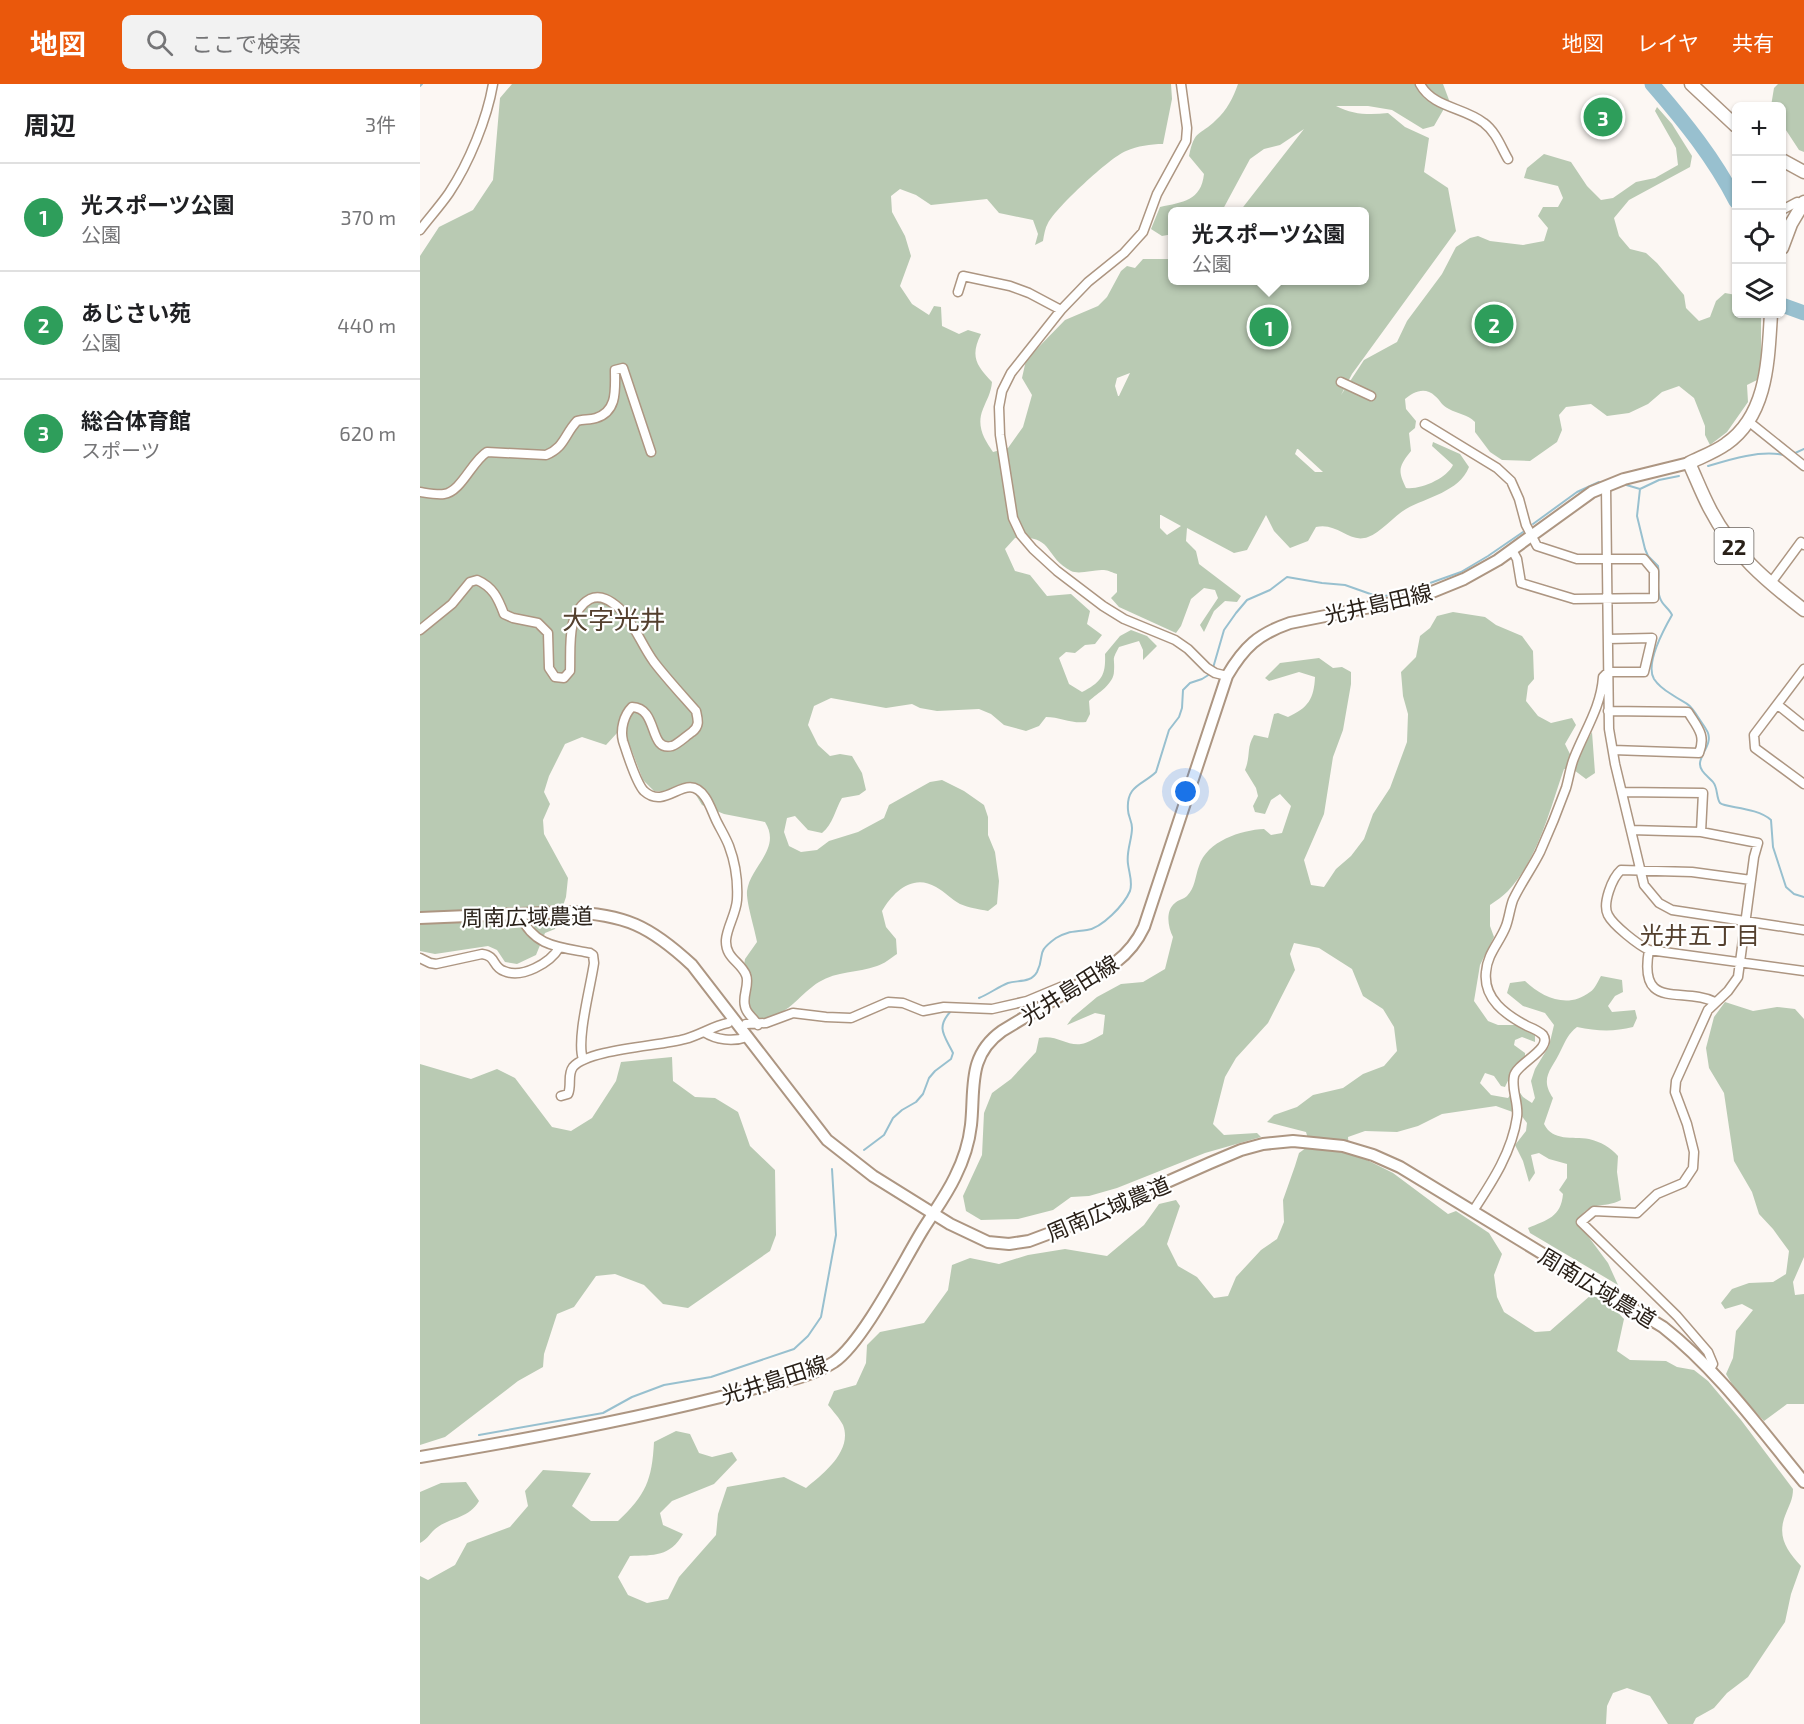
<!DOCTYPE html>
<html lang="ja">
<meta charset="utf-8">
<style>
:root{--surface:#fff;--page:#f2f2f2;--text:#202124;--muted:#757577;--line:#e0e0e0;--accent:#ea580c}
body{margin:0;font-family:"Exo 2","Noto Sans JP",sans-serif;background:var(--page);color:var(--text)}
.controls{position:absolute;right:18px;top:18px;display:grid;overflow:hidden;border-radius:9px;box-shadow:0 2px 4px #0004}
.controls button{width:54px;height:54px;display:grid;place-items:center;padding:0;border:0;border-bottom:2px solid var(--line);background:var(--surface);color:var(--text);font:30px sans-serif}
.you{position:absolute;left:766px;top:708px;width:21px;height:21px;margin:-15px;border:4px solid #fff;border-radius:50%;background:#1a73e8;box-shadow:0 0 0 9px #1a73e833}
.badge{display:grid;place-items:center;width:39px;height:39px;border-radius:50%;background:var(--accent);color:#fff;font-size:20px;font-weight:700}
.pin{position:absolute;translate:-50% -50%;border:3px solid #fff;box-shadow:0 2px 6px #0006}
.popup{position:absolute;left:748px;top:123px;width:201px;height:78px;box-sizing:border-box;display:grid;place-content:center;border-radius:9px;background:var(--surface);filter:drop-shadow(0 2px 4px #0005);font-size:20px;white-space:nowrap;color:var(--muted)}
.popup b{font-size:22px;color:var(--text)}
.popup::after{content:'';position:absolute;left:50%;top:100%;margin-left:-12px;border:12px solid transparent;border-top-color:var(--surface)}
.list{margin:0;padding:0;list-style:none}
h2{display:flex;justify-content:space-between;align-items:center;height:78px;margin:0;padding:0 24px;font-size:26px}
h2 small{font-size:20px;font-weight:400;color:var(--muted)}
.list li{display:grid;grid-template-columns:39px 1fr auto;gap:18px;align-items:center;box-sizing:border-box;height:108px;padding:0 24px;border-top:2px solid var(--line)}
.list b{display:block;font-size:22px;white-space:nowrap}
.list p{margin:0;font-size:20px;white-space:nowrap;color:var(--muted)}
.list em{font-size:20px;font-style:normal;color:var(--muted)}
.icon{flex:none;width:33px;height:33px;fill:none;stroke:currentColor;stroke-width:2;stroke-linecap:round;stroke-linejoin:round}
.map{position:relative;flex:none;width:1384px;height:1640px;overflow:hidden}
header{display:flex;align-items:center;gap:36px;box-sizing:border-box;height:84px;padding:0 30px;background:var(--accent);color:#fff}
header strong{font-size:28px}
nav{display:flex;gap:33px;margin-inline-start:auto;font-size:21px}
.search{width:420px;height:54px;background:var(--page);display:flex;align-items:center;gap:15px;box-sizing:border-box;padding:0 21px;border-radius:9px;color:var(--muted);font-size:22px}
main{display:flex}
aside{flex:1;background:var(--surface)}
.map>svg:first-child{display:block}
.green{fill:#b9cab3;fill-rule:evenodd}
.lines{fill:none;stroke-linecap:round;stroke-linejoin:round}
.stream{stroke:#98c0cf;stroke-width:2}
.river{stroke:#98c0cf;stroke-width:15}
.minor-casing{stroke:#ad9682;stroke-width:11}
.tertiary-casing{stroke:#ad9682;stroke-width:14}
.secondary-casing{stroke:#ad9682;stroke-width:14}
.primary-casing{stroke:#ad9682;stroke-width:15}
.minor{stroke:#fff;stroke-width:8}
.tertiary{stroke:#fff;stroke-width:10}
.secondary{stroke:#fff;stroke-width:10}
.primary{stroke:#fff;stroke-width:12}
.labels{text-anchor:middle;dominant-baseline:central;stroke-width:4.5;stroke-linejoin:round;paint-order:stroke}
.shield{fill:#fff;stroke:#69635d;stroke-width:1.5}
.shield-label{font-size:21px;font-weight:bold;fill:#292018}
.street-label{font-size:22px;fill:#292018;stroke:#fff}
.neighbourhood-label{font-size:24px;fill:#54402e;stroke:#fff}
.quarter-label{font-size:26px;fill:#54402e;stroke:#fff}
</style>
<header>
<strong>地図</strong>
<div class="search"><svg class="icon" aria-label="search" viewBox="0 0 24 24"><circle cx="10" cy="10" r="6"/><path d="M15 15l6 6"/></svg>ここで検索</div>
<nav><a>地図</a><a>レイヤ</a><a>共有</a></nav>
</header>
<main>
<aside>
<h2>周辺<small>3件</small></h2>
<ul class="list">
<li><span class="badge" style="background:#2e9e5b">1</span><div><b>光スポーツ公園</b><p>公園</p></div><em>370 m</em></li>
<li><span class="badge" style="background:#2e9e5b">2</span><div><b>あじさい苑</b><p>公園</p></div><em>440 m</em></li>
<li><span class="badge" style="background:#2e9e5b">3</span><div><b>総合体育館</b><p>スポーツ</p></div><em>620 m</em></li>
</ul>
</aside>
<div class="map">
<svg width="1384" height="1640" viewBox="0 0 1384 1640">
<rect width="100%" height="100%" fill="#fcf7f3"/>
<path class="green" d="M92 0H751L752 15 743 60C730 60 718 62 706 67 689 74 637 123 628 139 625 144 624 151 623 157L615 161 618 150 613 136 579 129 567 115 511 121 496 111 480 105 471 112 472 128 485 152 491 172 480 202 492 220 509 231 514 222 521 223 522 242 539 250 548 246 561 250C550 272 556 281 572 298 571 309 567 315 563 325 556 342 564 355 573 368L588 364 603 343 612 311 602 294 606 276 645 236 678 222 687 213 701 187 707 182 715 184 723 175H753V196H945V128L820 127 884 45 860 61 844 65 830 75 802 127 753 128V150L742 152 731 145 740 123C763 118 781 117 784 90L769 72C775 44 779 53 796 36 807 26 813 14 818 0H1023L1029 16 1014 42 1003 45 972 26 948 22H916C933 31 950 31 968 29L985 43 1009 54 1004 88 1028 104 1036 147 932 290 921 311 944 276 977 258 987 237 1022 190 1036 163 1050 154 1058 152 1070 157 1103 161 1124 157 1128 144 1118 132 1123 123H1138L1143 114 1138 102 1104 94 1107 84 1124 70 1151 78 1167 102 1181 116 1193 114 1216 98 1235 94 1258 81 1256 64 1235 27 1237 23 1252 40 1272 72 1270 83 1209 116 1194 134 1199 152 1210 165 1226 169 1237 179 1264 211 1266 224 1279 237 1290 233 1296 217 1305 209 1316 211V230H1341V279L1337 296 1327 301 1328 318 1307 348 1290 361 1285 351V342L1274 314 1259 302 1242 308 1228 320 1209 329 1187 332 1171 320 1146 323 1139 331 1142 346 1137 358 1110 377 1082 376 1070 368 1055 348V338C1047 330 1038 330 1029 325 1021 321 1021 317 1015 312 1005 302 993 308 985 315L986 325 996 337 995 344 989 349 991 367C978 383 978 387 986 404 1001 406 1027 394 1033 381L1012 362 1013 358 1040 370 1049 383C1039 408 1007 413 986 425 974 432 960 449 948 453 929 460 918 438 896 443L888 457 870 464 854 447 846 431 827 466 814 469 767 444 766 457 776 467 779 480 821 512 817 518 805 517 794 527 784 548 780 541 798 514 795 506 784 504 771 515 761 542 756 549 699 523 691 514 697 508V490C693 489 688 486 684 486 674 485 660 491 651 487 623 472 635 451 595 454L585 465 595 487 610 491 627 512 651 510 670 527 667 540 682 551 675 560 665 561 655 569 646 568 639 574 649 600 662 608C681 598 686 592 685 570L700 552 711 546 727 552 737 562 723 576V566L719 557 699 563C691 578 695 572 694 587 694 600 678 609 669 617L670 630 666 638C652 640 640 633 626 633L619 642 606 647 584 641 571 630 559 625 517 627 500 624 492 620 466 624 411 614 394 622 388 641 398 661 410 672 420 670 432 672 442 689 446 706 439 711 422 714C415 726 413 740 402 749L388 746 375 732 367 734 364 748 369 762 381 768 397 766 409 757 438 748 464 734 469 721 510 698 522 696 544 707 564 721 568 733V751L575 768 579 797 577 820 568 827C559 825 549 824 540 820 531 815 525 808 516 803 493 789 473 808 462 827L466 843 476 855 477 870C471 874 464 880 457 882 437 889 417 887 399 898 379 910 364 938 336 934L327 921 331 894 324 881 325 875 337 858C335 846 326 818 327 807 330 782 362 765 345 738L304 730 282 721 268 698 245 708 234 707 223 696 205 649H197L186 661 162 653 145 660 129 692 124 708 130 720 123 736 124 750 148 794 146 813 135 845 125 849 116 871 97 880 85 878 77 866 68 862 15 870 0 867V172L19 143 53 126 73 96 80 14ZM710 289 699 312H698L695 302 697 294ZM877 365H878L903 388H895L875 370ZM740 431H741L761 442 747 451 740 444Z
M1358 0H1384V68L1379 66 1362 40V22H1351L1354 4Z
M1033 528 1065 533 1076 541 1102 552 1113 567 1114 595 1108 602 1106 617 1118 632 1131 639 1152 634 1156 641 1145 660 1150 670 1161 667 1172 648 1175 689 1166 695 1154 686 1144 685C1130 725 1118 775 1088 807 1083 812 1076 817 1070 821V842L1074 853 1060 881 1054 917 1068 937 1078 941H1096L1115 951V958L1102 953 1095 956 1094 961 1105 969V973C1092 981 1092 990 1085 1003L1081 1002 1074 992 1065 989 1060 999 1071 1011 1088 1014 1091 1010V1004L1098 1006 1103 1013 1112 1019 1115 1014 1111 997 1115 985 1129 962 1134 941 1125 929 1103 922 1087 909 1090 899 1105 897C1123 914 1148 925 1170 908 1175 905 1178 897 1181 892L1202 896 1203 908 1195 912 1188 922 1192 928 1215 926 1217 934 1213 943C1193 948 1177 947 1157 943 1148 950 1146 956 1141 966 1132 986 1119 993 1133 1014L1124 1040C1133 1058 1152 1052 1169 1055 1181 1058 1190 1063 1198 1072L1197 1088 1201 1116C1184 1125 1167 1116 1159 1137L1162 1144 1188 1179 1198 1201 1110 1149 1108 1144C1127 1136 1141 1133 1143 1110L1139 1106 1147 1094V1080L1129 1075 1119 1069 1111 1071 1115 1089 1109 1098 1103 1077 1095 1061 1106 1047 1107 1039 1101 1031 1076 1022 1022 1030 998 1042 977 1048 945 1047 928 1053 929 1067 973 1089 1028 1130 1036 1127 1069 1149 1082 1170 1074 1191 1077 1213 1084 1228 1115 1248 1130 1247 1171 1211 1189 1219 1204 1235 1197 1267 1210 1276 1246 1277 1257 1283 1274 1286 1288 1297 1321 1336 1373 1405C1373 1416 1369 1421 1365 1432 1357 1453 1367 1467 1381 1482L1371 1510 1365 1538 1346 1566 1328 1593 1307 1609 1294 1624 1276 1634 1273 1640H1248L1230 1612 1207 1604 1193 1609 1187 1622 1186 1640H0V1492L8 1496 35 1481 47 1459 90 1443 108 1422 105 1407 123 1386 171 1389 152 1422 171 1437H198C226 1411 232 1396 234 1358L256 1347 270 1350 279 1369 292 1373 312 1368 317 1376 294 1400 252 1417 240 1429 243 1441 263 1450C250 1473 234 1471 210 1472L198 1493 208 1511 227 1519 248 1515 259 1493 296 1451 298 1430 307 1403 364 1393 386 1404C403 1390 433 1367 423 1341 420 1335 413 1327 408 1321L414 1307 436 1301 446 1279 447 1261 460 1248 504 1239 528 1206 532 1181 550 1174 579 1180 608 1171 645 1165 687 1172 724 1141 739 1120 756 1116 760 1122 747 1160 758 1182 777 1193 794 1214 808 1212 816 1193 841 1166 857 1155 864 1138 863 1116 875 1082 879 1069 890 1061 886 1048 847 1038 854 1031 877 1023 893 1011 923 1004 943 990 964 982 977 967 974 943 963 925 943 912 932 885 899 864 874 859 870 870 875 886 848 939 816 974 805 993 793 1040 804 1051 837 1049 841 1053 785 1069 697 1104 669 1112 651 1113 633 1126 598 1135 561 1136 546 1127 543 1112 562 1071 564 1029 572 1009 591 995 616 968 619 954C636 950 646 962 661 960 668 959 677 953 683 950L685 931 675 929 647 941 652 934 677 913 701 900 723 898 745 885 753 853C748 843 745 827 755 819 758 816 764 815 767 812 775 804 775 793 779 782 787 757 821 746 844 745L851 751 862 749 871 722 860 710 851 716 845 730 835 728 833 722 838 712 836 704 825 686C831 671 826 665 834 651L848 654 854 630 858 629 868 633C888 624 894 615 895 593L879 588 849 597 845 594 860 579 899 574 913 584 922 583 931 588V600L923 646 913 673 904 730 884 776 891 801 904 803 916 785 931 772 944 755 953 730 970 704 987 658 988 630 983 612 981 588 996 573 1000 552 1010 544 1017 532Z
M1305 918 1333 927 1357 923 1375 925 1384 935V1173L1373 1198 1375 1211 1384 1210V1320H1367L1344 1337 1316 1307 1306 1290 1313 1274 1316 1247 1333 1226 1322 1220 1305 1225 1301 1219 1312 1205 1329 1199 1353 1198 1366 1190 1369 1167 1353 1145 1339 1130 1332 1108 1314 1077 1304 1009 1289 984 1286 964 1294 933Z
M252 973 253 997 275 1013 295 1014 318 1028 330 1062 355 1086 356 1151 350 1167 268 1224 243 1220 224 1201 195 1190 176 1192 154 1223 137 1230 124 1270 123 1283 98 1297 25 1353 0 1361V980L51 995 77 985 95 994 132 1043 151 1047 172 1034 196 997 201 978Z
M46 1398 59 1417C48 1436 28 1433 14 1446 9 1451 7 1455 0 1459V1408L21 1399Z"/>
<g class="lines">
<path class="stream" d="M0 2 2 0
M1373 370 1384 365
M1288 382C1311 375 1340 366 1364 371
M1203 400 1220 405 1239 396 1259 392
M1220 405 1217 432 1225 465 1228 472 1238 482C1240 493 1236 504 1240 514 1242 521 1249 524 1252 531 1244 545 1225 580 1234 595 1238 601 1246 607 1251 610 1267 621 1267 616 1278 633 1281 638 1286 644 1288 649 1292 660 1281 669 1280 679 1279 687 1289 693 1293 698 1298 704 1296 713 1300 719 1305 724 1337 723 1351 736L1353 763 1366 803 1374 810 1384 813
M1113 440 1157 408 1179 398
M793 584 804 546 816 529 827 516 850 506 867 493 902 499 925 501 959 513 982 509 1041 488 1068 472 1103 448
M559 914C569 910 578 903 588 899 598 896 611 899 617 888 626 870 614 870 636 854 647 847 655 848 667 846 682 844 704 821 710 807 713 798 709 789 708 780 706 767 712 756 712 744 712 737 708 732 708 726 706 701 723 701 736 688L749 646 759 633 762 624 763 606 770 599 782 595 790 590
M444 1066 464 1051 473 1034 482 1026 496 1018 503 1010 509 994 515 987 531 975 533 969C525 952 515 944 531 927
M59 1351 183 1329 212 1313 244 1301 291 1293 374 1265 388 1252 401 1233 416 1151 412 1085"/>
<path class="river" d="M1232 0C1264 37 1294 74 1316 117
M1362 221 1384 229"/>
<g class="minor-casing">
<path id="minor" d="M761 0 767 44 766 57 737 110 723 148 704 169 668 198 641 226 591 289 582 307 579 323 580 351 593 434 601 451 613 465 637 487 683 522 704 535 755 556 768 565 787 584 795 589 807 592
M1000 0C1013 24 1044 23 1064 39 1076 48 1081 63 1088 75
M1362 126 1377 118 1383 119
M0 146C9 134 20 122 29 109 49 79 67 35 73 0
M538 208 543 192 590 202 609 209 641 226
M921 298 951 312
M1328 337 1384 382
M1005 340 1077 384 1091 397 1099 415 1106 441 1117 462 1157 475H1224L1234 487V514L1154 515 1101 499 1097 475 1092 466
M1186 402 1189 645 1195 680 1224 801 1239 819 1252 826 1384 846
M0 408C7 409 17 411 24 410 41 408 52 377 67 368L126 371C145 363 144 351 157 337 163 335 170 336 176 334 198 327 195 305 195 286L203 284 231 368
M1350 500 1381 458 1384 461
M0 546 32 520 50 498 57 496C73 503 78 514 84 530L93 534 118 539 128 549 129 584 135 593 144 594 150 587C151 564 146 528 170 515 181 510 191 517 199 524 213 537 222 562 234 578 247 595 262 611 276 627 278 636 280 642 272 648 266 652 258 660 252 662 228 668 239 624 212 623 204 631 200 645 203 657 207 669 216 699 224 707 247 728 266 685 285 713 290 720 293 730 297 738 301 746 306 754 309 762 315 778 318 799 317 816 316 830 307 843 306 856 305 874 321 878 326 891 330 900 322 912 325 922 326 930 334 934 338 941
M1384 585 1334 651 1335 664 1384 700
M1358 621 1384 642
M1188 627 1268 628C1278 644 1286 651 1279 669L1193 666
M1202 708 1283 709 1281 748
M1211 746 1281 748 1338 759 1334 773 1318 893 1308 907 1288 926 1256 997 1255 1008 1267 1040 1274 1068 1273 1084 1263 1099 1237 1110 1217 1129 1174 1127 1161 1138 1257 1232 1288 1268 1293 1280 1290 1285
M1331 796 1272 788 1201 786C1192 794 1182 820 1188 831 1193 841 1218 861 1229 866L1384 887
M100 831C114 863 139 863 170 869L173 871 174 879C171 901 156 956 163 975
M1229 866C1218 928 1262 902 1295 918
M0 874 10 879 16 880 62 870C77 872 72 883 84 887 102 895 130 879 139 864
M326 940 346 939 373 929 406 933 431 934 468 918 483 919 503 927 524 923 572 925 607 917 643 902 650 905
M284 948C296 956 313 958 327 953
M141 1012 148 1010C152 1001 147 991 153 983 168 965 241 962 265 955 280 951 293 942 308 939
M1053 1127C1072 1098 1092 1068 1097 1033 1099 1019 1091 1006 1094 992 1097 979 1133 965 1123 951 1119 947 1112 944 1107 942 1086 931 1063 915 1066 888 1067 870 1080 858 1086 842 1089 834 1090 824 1093 816 1101 799 1112 784 1120 768 1129 748 1138 726 1146 704 1149 694 1150 684 1154 674 1165 646 1181 623 1183 593L1188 588H1224L1232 554 1188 555"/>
</g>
<g class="tertiary-casing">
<path id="tertiary" d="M0 834 147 828C205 830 230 842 272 881L407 1056 453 1092 530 1140 568 1158 589 1160 609 1157 641 1145 790 1079 821 1066 843 1060 873 1057 923 1062 953 1071 980 1083 1243 1243C1298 1286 1340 1345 1384 1398"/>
</g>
<g class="secondary-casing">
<path id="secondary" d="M0 1373C109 1355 217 1335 324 1307 353 1299 388 1295 414 1278 443 1258 482 1180 502 1147 513 1129 526 1112 535 1093 543 1077 549 1059 551 1041 555 1004 547 972 582 947L696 878C709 868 717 858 724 843L807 592C824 563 838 550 870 539L986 516 1012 508 1044 495 1078 476 1172 408 1204 395 1269 379"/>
</g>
<g class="primary-casing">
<path id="primary" d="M1271 0 1316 42
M1362 76 1384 88
M1362 164 1371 140 1384 118
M1351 230C1348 275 1348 331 1306 360 1295 368 1281 373 1269 379 1276 394 1282 410 1290 425 1312 468 1346 497 1384 526"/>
</g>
<use href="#minor" class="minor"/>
<use href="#tertiary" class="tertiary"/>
<use href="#secondary" class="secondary"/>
<use href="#primary" class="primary"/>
</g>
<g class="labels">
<rect class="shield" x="1294.5" y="444" width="39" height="36" rx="4.5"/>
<g class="shield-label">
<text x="1314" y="462">22</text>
</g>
<g class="street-label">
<text transform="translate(958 519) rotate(-13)">光井島田線</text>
<text transform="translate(107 832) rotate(-1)">周南広域農道</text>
<text transform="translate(649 905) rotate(-32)">光井島田線</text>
<text transform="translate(688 1124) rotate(-23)">周南広域農道</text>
<text transform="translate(1178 1203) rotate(31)">周南広域農道</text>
<text transform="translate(354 1295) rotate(-18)">光井島田線</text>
</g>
<g class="neighbourhood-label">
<text x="1280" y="850">光井五丁目</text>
</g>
<g class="quarter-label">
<text x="194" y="534">大字光井</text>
</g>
</g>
</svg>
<div class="controls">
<button>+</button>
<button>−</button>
<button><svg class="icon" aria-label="locate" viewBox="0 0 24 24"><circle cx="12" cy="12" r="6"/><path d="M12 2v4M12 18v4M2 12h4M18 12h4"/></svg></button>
<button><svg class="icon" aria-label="layers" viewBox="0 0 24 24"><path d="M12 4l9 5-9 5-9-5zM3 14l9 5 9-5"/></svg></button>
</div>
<div class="you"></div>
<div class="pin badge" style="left:849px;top:243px;background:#2e9e5b">1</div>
<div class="popup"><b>光スポーツ公園</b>公園</div>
<div class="pin badge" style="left:1074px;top:240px;background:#2e9e5b">2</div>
<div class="pin badge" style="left:1183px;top:33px;background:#2e9e5b">3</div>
</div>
</main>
